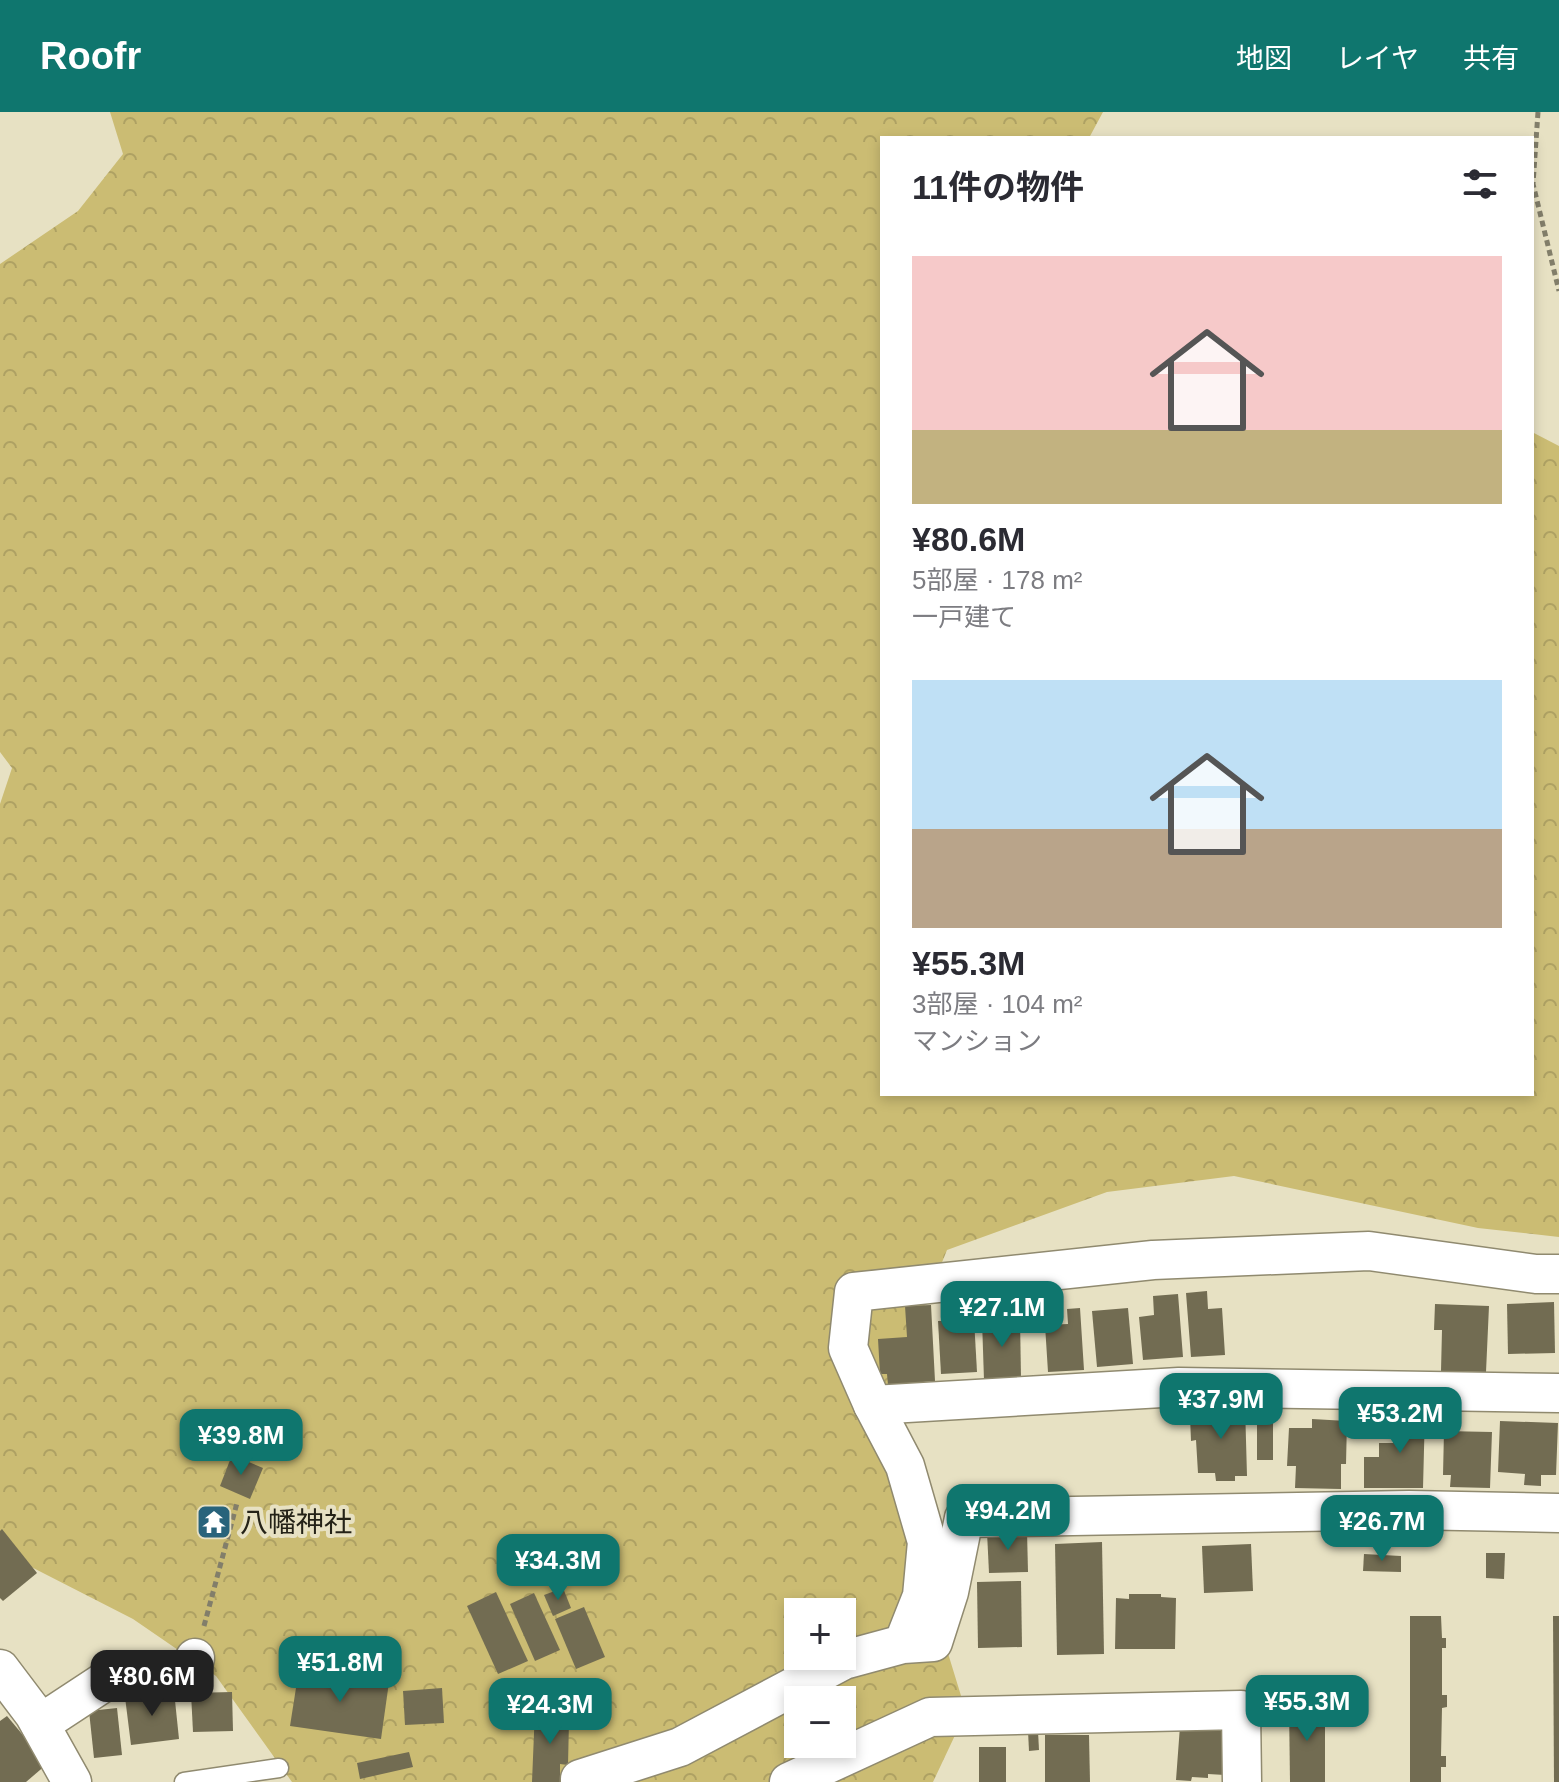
<!DOCTYPE html>
<html lang="ja">
<head>
<meta charset="utf-8">
<style>
	body { margin:0; font-family:Arial,"Noto Sans JP",sans-serif; background:#f2f2f3; color:#2b2b33; height:100vh; display:flex; flex-direction:column; font-size:30px; white-space:nowrap }
	* { box-sizing:border-box; margin:0 }
	p { font-size:26px; color:#7c7c81 }
	.icon { flex:none; width:44px; height:44px; fill:none; stroke:currentColor; stroke-width:2; stroke-linecap:round; stroke-linejoin:round }
	.map { position:relative; flex:1; overflow:hidden }
	.panel { position:absolute; left:880px; top:24px; width:654px; height:960px; display:flex; flex-direction:column; background:#fff; border-radius:0px; box-shadow:0 4px 12px #0003 }
	.panel>* { flex:none }
	.fabs { position:absolute; left:784px; top:1486px; display:grid; gap:16px }
	.fabs a { display:grid; place-items:center; width:72px; height:72px; border-radius:0px; background:#fff; box-shadow:0 4px 12px #0003; font-size:40px }
	.price { position:absolute; translate:-50% -68px; padding:0 18px; border-radius:16px; background:#0f766e; color:#fff; font-size:26px; line-height:52px; filter:drop-shadow(0 2px 4px #0008) }
	.price::after { content:''; position:absolute; left:50%; top:48px; width:24px; height:18px; margin-left:-12px; background:inherit; clip-path:polygon(0 0,100% 0,50% 100%) }
	.price.selected { background:#222; color:#fff }
	ul { padding:0; list-style:none }
	li { display:grid; align-content:center; gap:16px; height:424px; padding:0 32px }
	li span { display:grid; place-items:center; height:248px; border-radius:0px; color:#555 }
	li>.icon { margin-inline-start:auto }
	span .icon { width:144px; height:144px; fill:#fffc; stroke-width:1 }
	li b { font-size:34px }
	h2 { display:flex; justify-content:space-between; align-items:center; height:96px; padding:0 32px; font-size:34px }
	header { display:flex; align-items:center; gap:48px; box-sizing:border-box; height:112px; padding:0 40px; background:#0f766e; color:#fff }
	header strong { font-size:38px }
	nav { display:flex; gap:44px; margin-inline-start:auto; font-size:28px }
	.map>svg:first-child { display:block }
</style>
</head>
<body>
<header>
<strong>Roofr</strong>
<nav><a>地図</a><a>レイヤ</a><a>共有</a></nav>
</header>
<div class="map">
<svg width="1559" height="1670" viewBox="0 0 1559 1670">
	<defs>
		<pattern id="forest-crowns" width="20" height="18" patternUnits="userSpaceOnUse" patternTransform="scale(2)"><rect width="20" height="18" fill="#cbbc73"/><path d="M2 6a3 3 0 1 1 6 0M12 15a3 3 0 1 1 6 0" fill="none" stroke="#aea163"/></pattern>
	</defs>
	<rect width="100%" height="100%" fill="#e7e1c3"/>
	<!-- forest -->
	<path fill="url(#forest-crowns)" fill-rule="evenodd" d="M 110,0 L 1103,0 L 1089,26 L 882,26 L 882,982 L 1532,982 L 1532,320 L 1559,334 L 1559,1125 L 1478,1116 L 1234,1064 L 1107,1080 L 947,1138 L 905,1242 L 897,1375 L 966,1600 L 933,1670 L 292,1670 L 216,1564 L 133,1507 L 0,1439 L 0,692 L 12,656 L 0,640 L 0,152 L 78,99 L 123,42 ZM 798,1500 L 842,1500 L 842,1544 L 798,1544 ZM 798,1588 L 842,1588 L 842,1632 L 798,1632 Z"/>
	<!-- building -->
	<g fill="#726c52">
		<path d="M 1207,1179 L 1208,1197 L 1222,1196 L 1225,1243 L 1191,1245 L 1186,1181 Z"/>
		<path d="M 1178,1182 L 1183,1245 L 1143,1248 L 1139,1205 L 1154,1203 L 1153,1184 Z"/>
		<path d="M 1029,1184 L 1045,1185 L 1045,1205 L 1029,1206 Z"/>
		<path d="M 1554,1190 L 1555,1241 L 1508,1242 L 1507,1192 Z"/>
		<path d="M 1435,1192 L 1489,1194 L 1486,1260 L 1441,1259 L 1442,1218 L 1434,1218 Z"/>
		<path d="M 931,1193 L 935,1269 L 888,1273 L 887,1262 L 880,1262 L 878,1227 L 907,1225 L 905,1194 Z"/>
		<path d="M 1080,1196 L 1084,1258 L 1048,1260 L 1045,1213 L 1068,1212 L 1067,1197 Z"/>
		<path d="M 1128,1196 L 1133,1252 L 1097,1255 L 1092,1199 Z"/>
		<path d="M 974,1207 L 977,1260 L 941,1262 L 938,1209 Z"/>
		<path d="M 1020,1207 L 1021,1266 L 984,1268 L 982,1208 Z"/>
		<rect x="1257" y="1288" width="16" height="60"/>
		<path d="M 1245,1293 L 1247,1364 L 1235,1364 L 1235,1369 L 1216,1369 L 1215,1361 L 1198,1361 L 1196,1328 L 1191,1329 L 1190,1304 L 1197,1304 L 1196,1294 Z"/>
		<path d="M 1436,1294 L 1447,1294 L 1448,1313 L 1437,1313 Z"/>
		<path d="M 1393,1298 L 1425,1299 L 1423,1376 L 1364,1376 L 1364,1345 L 1379,1345 L 1379,1331 L 1393,1331 Z"/>
		<path d="M 1312,1307 L 1347,1309 L 1346,1352 L 1341,1352 L 1341,1377 L 1295,1376 L 1296,1354 L 1287,1354 L 1289,1316 L 1312,1316 Z"/>
		<path d="M 1500,1309 L 1558,1311 L 1556,1363 L 1541,1363 L 1541,1374 L 1524,1373 L 1525,1362 L 1498,1360 Z"/>
		<path d="M 1444,1319 L 1492,1320 L 1490,1376 L 1450,1375 L 1451,1363 L 1443,1363 Z"/>
		<path d="M 232,1343 L 263,1356 L 250,1387 L 220,1374 Z"/>
		<path d="M 2,1417 L 37,1461 L 3,1489 L 0,1486 L 0,1419 Z"/>
		<path d="M 1027,1419 L 1028,1460 L 989,1461 L 987,1420 Z"/>
		<path d="M 1102,1430 L 1104,1542 L 1057,1543 L 1055,1432 Z"/>
		<path d="M 1251,1432 L 1253,1479 L 1204,1481 L 1202,1434 Z"/>
		<path d="M 1486,1441 L 1505,1441 L 1504,1467 L 1486,1466 Z"/>
		<path d="M 1364,1442 L 1401,1444 L 1401,1460 L 1363,1459 Z"/>
		<path d="M 1021,1469 L 1022,1535 L 978,1536 L 977,1470 Z"/>
		<path d="M 563,1476 L 571,1496 L 553,1504 L 544,1483 Z"/>
		<path d="M 496,1480 L 528,1549 L 498,1562 L 467,1494 Z"/>
		<path d="M 534,1481 L 560,1538 L 535,1549 L 510,1492 Z"/>
		<path d="M 1129,1482 L 1161,1482 L 1161,1485 L 1176,1486 L 1175,1537 L 1115,1537 L 1116,1486 L 1129,1487 Z"/>
		<path d="M 584,1495 L 605,1545 L 576,1557 L 555,1507 Z"/>
		<path d="M 1410,1504 L 1441,1504 L 1442,1526 L 1446,1526 L 1446,1536 L 1442,1536 L 1442,1583 L 1447,1583 L 1447,1595 L 1442,1596 L 1441,1644 L 1446,1644 L 1446,1655 L 1441,1655 L 1441,1670 L 1410,1670 Z"/>
		<path d="M 1553,1504 L 1559,1504 L 1559,1670 L 1554,1670 Z"/>
		<path d="M 299,1557 L 389,1570 L 381,1627 L 290,1614 Z"/>
		<path d="M 520,1567 L 531,1590 L 506,1602 L 495,1579 Z"/>
		<path d="M 442,1576 L 444,1611 L 405,1613 L 403,1579 Z"/>
		<path d="M 174,1579 L 179,1627 L 131,1633 L 125,1585 Z"/>
		<path d="M 232,1580 L 233,1619 L 193,1620 L 191,1581 Z"/>
		<path d="M 1325,1592 L 1325,1670 L 1290,1670 L 1289,1593 Z"/>
		<path d="M 117,1596 L 122,1643 L 94,1646 L 89,1599 Z"/>
		<path d="M 535,1597 L 562,1599 L 561,1608 L 569,1609 L 568,1653 L 560,1652 L 560,1670 L 532,1670 Z"/>
		<path d="M 7,1604 L 47,1652 L 26,1670 L 0,1670 L 0,1609 Z"/>
		<path d="M 1180,1614 L 1228,1617 L 1225,1663 L 1208,1662 L 1208,1666 L 1192,1665 L 1191,1669 L 1176,1668 Z"/>
		<path d="M 1028,1619 L 1038,1619 L 1039,1638 L 1029,1639 Z"/>
		<path d="M 1045,1623 L 1089,1623 L 1090,1670 L 1045,1670 Z"/>
		<rect x="979" y="1635" width="27" height="35"/>
		<path d="M 409,1640 L 413,1655 L 360,1667 L 357,1651 Z"/>
	</g>
	<g fill="none" stroke-linecap="round" stroke-linejoin="round">
		<defs>
			<path id="service" d="M 184,1670 L 279,1656"/>
			<g id="minor">
				<path d="M 873,1293 L 1179,1275 L 1559,1281"/>
				<path d="M 907,1522 L 922,1484 L 927,1430 L 905,1354 L 873,1293 L 848,1236 L 854,1180 L 1153,1148 L 1369,1139 L 1536,1162 L 1559,1162"/>
				<path d="M 0,1557 L 34,1602 L 72,1670"/>
				<path d="M 40,1612 L 110,1566 L 182,1568 L 191,1560 L 195,1546"/>
				<path d="M 580,1670 L 580,1667 L 680,1635 L 844,1548 L 903,1532 L 933,1530 L 949,1480 L 964,1406 L 1409,1398 L 1559,1401"/>
				<path d="M 789,1670 L 930,1605 L 1241,1598 L 1242,1670"/>
			</g>
		</defs>
		<!-- service casing -->
		<use href="#service" stroke="#908a6f" stroke-width="21"/>
		<!-- minor casing -->
		<use href="#minor" stroke="#908a6f" stroke-width="41"/>
		<!-- path -->
		<g stroke="#827e6a" stroke-width="5" stroke-dasharray="6 4" stroke-linecap="butt">
			<path d="M 1538,0 L 1533,72 L 1559,179"/>
			<path d="M 204,1514 L 237,1391"/>
		</g>
		<!-- service -->
		<use href="#service" stroke="#fff" stroke-width="18"/>
		<!-- minor -->
		<use href="#minor" stroke="#fff" stroke-width="38"/>
	</g>
	<!-- icons -->
	<defs>
		<symbol id="temple-square" viewBox="-11 -11 22 22"><rect x="-9" y="-9" width="18" height="18" rx="4" fill="#28637b" stroke="#e7e1c3"/><path d="M0-6L5-2H3V0L6.5 2.5H4V6H1.5V3h-3V6H-4V2.5H-6.5L-3 0V-2H-5Z" fill="#fff"/></symbol>
	</defs>
	<g fill-rule="evenodd">
		<use href="#temple-square" x="194" y="1390" width="40" height="40"/>
	</g>
	<g text-anchor="middle" dominant-baseline="central" stroke-width="8" stroke-linejoin="round" paint-order="stroke">
		<!-- poi labels -->
		<g font-size="28" fill="#242217" stroke="#e7e1c3" text-anchor="start">
			<text x="240" y="1410">八幡神社</text>
		</g>
	</g>
</svg>
<div class="fabs">
<a>+</a>
<a>−</a>
</div>
<b class="price" style="left:1002px;top:1237px">¥27.1M</b>
<b class="price" style="left:1221px;top:1329px">¥37.9M</b>
<b class="price" style="left:1400px;top:1343px">¥53.2M</b>
<b class="price" style="left:241px;top:1365px">¥39.8M</b>
<b class="price" style="left:1008px;top:1440px">¥94.2M</b>
<b class="price" style="left:1382px;top:1451px">¥26.7M</b>
<b class="price" style="left:558px;top:1490px">¥34.3M</b>
<b class="price" style="left:340px;top:1592px">¥51.8M</b>
<b class="price selected" style="left:152px;top:1606px">¥80.6M</b>
<b class="price" style="left:1307px;top:1631px">¥55.3M</b>
<b class="price" style="left:550px;top:1634px">¥24.3M</b>
<section class="panel">
<h2>11件の物件<svg class="icon" aria-label="filters" viewBox="0 0 24 24"><path d="M4 7h16M4 17h16"/><circle cx="9" cy="7" r="2"/><circle cx="15" cy="17" r="2"/></svg></h2>
<ul>
<li><span style="background:linear-gradient(#f6c9c9 70%,#c2b280 0)"><svg class="icon" aria-label="home" viewBox="0 0 24 24"><path d="M3 11l9-7 9 7M6 9v11h12V9"/></svg></span><div><b>¥80.6M</b><p>5部屋 · 178 m²</p><p>一戸建て</p></div></li>
<li><span style="background:linear-gradient(#bfe0f5 60%,#b9a48a 0)"><svg class="icon" aria-label="home" viewBox="0 0 24 24"><path d="M3 11l9-7 9 7M6 9v11h12V9"/></svg></span><div><b>¥55.3M</b><p>3部屋 · 104 m²</p><p>マンション</p></div></li>
</ul>
</section>
</div>
</body>
</html>
